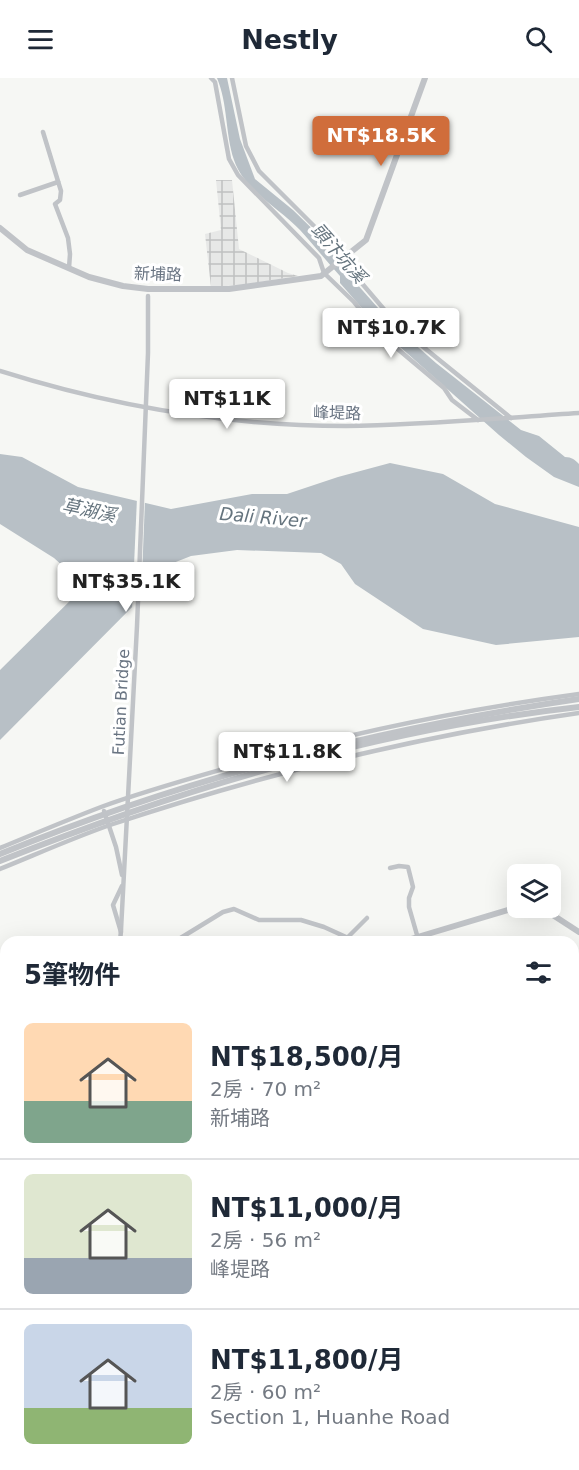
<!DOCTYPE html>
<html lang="zh-TW">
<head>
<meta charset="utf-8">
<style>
	body { margin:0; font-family:"DejaVu Sans","Noto Sans TC",sans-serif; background:#f2f2f3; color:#1f2937; height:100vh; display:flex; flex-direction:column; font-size:22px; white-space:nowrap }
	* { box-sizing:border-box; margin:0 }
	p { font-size:20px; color:#747a83 }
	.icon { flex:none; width:33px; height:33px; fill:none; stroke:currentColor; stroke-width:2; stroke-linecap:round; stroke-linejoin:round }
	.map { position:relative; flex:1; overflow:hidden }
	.panel { position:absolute; left:0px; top:858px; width:579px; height:534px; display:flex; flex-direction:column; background:#fff; border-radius:18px 18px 0 0; box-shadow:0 6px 24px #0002 }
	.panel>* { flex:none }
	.fabs { position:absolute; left:507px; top:786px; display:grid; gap:12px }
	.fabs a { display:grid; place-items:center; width:54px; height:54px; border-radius:9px; background:#fff; box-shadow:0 6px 24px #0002; font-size:30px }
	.price { position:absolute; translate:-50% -51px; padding:0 14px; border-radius:6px; background:#fff; color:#222; font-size:20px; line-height:39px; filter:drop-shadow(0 2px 3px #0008) }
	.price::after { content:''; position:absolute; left:50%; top:36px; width:18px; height:14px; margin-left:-9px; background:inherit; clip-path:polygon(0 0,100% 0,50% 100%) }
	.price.current { background:#d06d3b; color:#fff }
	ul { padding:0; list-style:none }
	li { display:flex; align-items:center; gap:18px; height:150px; padding:0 24px }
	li+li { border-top:2px solid #e0e1e3 }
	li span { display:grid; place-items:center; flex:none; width:168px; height:120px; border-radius:9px; color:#555 }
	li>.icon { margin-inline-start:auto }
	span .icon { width:72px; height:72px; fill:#fffc; stroke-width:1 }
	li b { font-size:26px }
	h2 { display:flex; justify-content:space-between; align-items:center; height:72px; padding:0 24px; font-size:26px }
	header { display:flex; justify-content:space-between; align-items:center; height:78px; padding:0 24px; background:#fff; font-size:27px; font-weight:700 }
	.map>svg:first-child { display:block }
</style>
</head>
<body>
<header><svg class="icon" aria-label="menu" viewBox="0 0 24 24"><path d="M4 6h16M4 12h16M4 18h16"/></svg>Nestly<svg class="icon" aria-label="search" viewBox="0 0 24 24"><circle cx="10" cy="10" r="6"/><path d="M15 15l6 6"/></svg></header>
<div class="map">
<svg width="579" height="1392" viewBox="0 0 579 1392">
	<defs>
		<pattern id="industrial-grid" width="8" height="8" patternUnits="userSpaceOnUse" patternTransform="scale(1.5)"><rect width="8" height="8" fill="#e7e8e7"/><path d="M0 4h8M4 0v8" fill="none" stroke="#bfc1c1"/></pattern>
	</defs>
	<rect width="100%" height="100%" fill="#f6f7f4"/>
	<!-- industrial -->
	<path fill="url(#industrial-grid)" d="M 216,102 L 232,102 L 239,171 L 288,195 L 298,198 L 242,207 L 211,209 L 205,156 L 221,152 Z"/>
	<!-- water -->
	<g fill="#b8c0c6">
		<path d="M 217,0 L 227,0 L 240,61 L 255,101 L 293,132 L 332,170 L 342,188 L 356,205 L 394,248 L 436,285 L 521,352 L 539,358 L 565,379 C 572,379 575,382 579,386 L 579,409 L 554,399 L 526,379 L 499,357 L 381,252 L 340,205 L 340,198 C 326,183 314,167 300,152 C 279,130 244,112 234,82 C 225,55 228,26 217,0 Z"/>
		<path d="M 0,376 L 22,379 L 78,409 L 171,431 L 252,416 L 287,416 L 338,399 L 390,385 L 443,396 L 495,426 L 579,449 L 579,559 L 496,567 L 423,551 L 355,506 L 341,486 L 321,475 L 237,472 L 191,478 L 158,491 L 147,514 L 0,662 L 0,592 L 85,508 L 54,480 L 0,446 Z"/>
	</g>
	<!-- pier -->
	<path fill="#f6f7f4" d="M 137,420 L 145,422 L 141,524 L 132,533 Z"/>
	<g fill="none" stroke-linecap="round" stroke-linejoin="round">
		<!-- canal -->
		<g stroke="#b8c0c6" stroke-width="5">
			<path d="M 573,1364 L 579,1368"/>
			<path d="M 0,1368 L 6,1361"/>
			<path d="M 408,1392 L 422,1386"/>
		</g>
		<!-- minor -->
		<g stroke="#c0c3c7" stroke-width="4.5">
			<path d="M 211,0 L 215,4 L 229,81 L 238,97 L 319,180 L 324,195 L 354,224 L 381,257 L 444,310 L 452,322 L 478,342"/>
			<path d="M 232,0 L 246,68 L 259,93 L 336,170 L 342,182 L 394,243 L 427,272 L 511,340"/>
			<path d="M 43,54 L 61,113 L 60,122 L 55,126 L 68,160 L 70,176 L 69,190"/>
			<path d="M 20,117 L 58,104"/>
			<path d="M 0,293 C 111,328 230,348 346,348 C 424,347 502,340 579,335"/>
			<path d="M 104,733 L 116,769 L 122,797"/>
			<path d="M 0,770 C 34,756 67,742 101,729 C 142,714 185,702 227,690 C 343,656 460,632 579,616"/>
			<path d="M 390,790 L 399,788 L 408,789 L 413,809 L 409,820 L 409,829 L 419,864"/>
			<path d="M 0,791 C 37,776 73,760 110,747 C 263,696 419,658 579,635"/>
			<path d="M 121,854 L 113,827 L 122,808"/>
			<path d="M 348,859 L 367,840"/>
			<path d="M 120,864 L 121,852"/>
			<path d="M 174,864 L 223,834 L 234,831 L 259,842 L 301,842 L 324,849 L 357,864"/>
			<path d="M 0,1131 L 6,1131"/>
			<path d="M 0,1216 L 6,1214"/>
			<path d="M 0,1243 L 6,1256"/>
			<path d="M 4,1370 L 6,1372"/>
			<path d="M 22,1386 L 28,1392"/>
			<path d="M 144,1386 L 150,1392"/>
			<path d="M 265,1386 L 272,1392"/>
			<path d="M 478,1387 L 479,1392"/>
		</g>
		<!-- tertiary -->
		<g stroke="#c0c3c7" stroke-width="6">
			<path d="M 0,150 L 27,172 L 89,199 L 123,208 L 148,211 L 229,211 L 321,198 L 366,162 L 425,0"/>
			<path d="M 0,776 C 185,700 381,650 579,621"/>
			<path d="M 0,783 C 185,709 380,651 579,629"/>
			<path d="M 542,830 L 579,854"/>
			<path d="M 401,864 L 518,829"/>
			<path d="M 0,1284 L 6,1277"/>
		</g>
		<!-- minor-bridge -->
		<path stroke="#c0c3c7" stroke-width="4.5" d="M 121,852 L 137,548 L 148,275 L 148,218"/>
	</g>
	<g text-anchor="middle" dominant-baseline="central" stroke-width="6" stroke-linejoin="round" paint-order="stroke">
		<!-- street labels -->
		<g font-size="16" fill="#697482" stroke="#fff">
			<text transform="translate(158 196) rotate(2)">新埔路</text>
			<text transform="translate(337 335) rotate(1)">峰堤路</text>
			<text transform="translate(121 624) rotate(-87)">Futian Bridge</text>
		</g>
		<!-- water labels -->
		<g font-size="18" font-style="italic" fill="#65747e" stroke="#fff">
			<text transform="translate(339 175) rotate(49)">頭汴坑溪</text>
			<text transform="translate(89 432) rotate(12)">草湖溪</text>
			<text transform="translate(263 439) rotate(5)">Dali River</text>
		</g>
	</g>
</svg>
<div class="fabs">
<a><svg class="icon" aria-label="layers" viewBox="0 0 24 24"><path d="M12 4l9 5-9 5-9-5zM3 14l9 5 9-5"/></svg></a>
</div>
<b class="price current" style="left:381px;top:89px">NT$18.5K</b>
<b class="price" style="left:391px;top:281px">NT$10.7K</b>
<b class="price" style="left:227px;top:352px">NT$11K</b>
<b class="price" style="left:126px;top:535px">NT$35.1K</b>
<b class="price" style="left:287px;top:705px">NT$11.8K</b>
<section class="panel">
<h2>5筆物件<svg class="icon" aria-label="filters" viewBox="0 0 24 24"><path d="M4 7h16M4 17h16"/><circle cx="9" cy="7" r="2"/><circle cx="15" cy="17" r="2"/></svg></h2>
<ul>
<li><span style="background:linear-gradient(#ffd9b3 65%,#7fa58c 0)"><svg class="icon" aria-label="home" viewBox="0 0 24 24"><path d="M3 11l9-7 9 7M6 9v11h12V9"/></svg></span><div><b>NT$18,500/月</b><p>2房 · 70 m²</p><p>新埔路</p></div></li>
<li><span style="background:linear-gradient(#dfe7d0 70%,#9aa5b1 0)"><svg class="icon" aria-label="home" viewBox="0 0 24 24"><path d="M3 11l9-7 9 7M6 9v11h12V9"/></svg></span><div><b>NT$11,000/月</b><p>2房 · 56 m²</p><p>峰堤路</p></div></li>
<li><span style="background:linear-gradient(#c9d6e8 70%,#8fb573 0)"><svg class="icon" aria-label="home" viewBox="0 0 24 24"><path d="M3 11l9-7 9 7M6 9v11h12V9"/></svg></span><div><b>NT$11,800/月</b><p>2房 · 60 m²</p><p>Section 1, Huanhe Road</p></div></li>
</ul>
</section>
</div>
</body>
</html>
